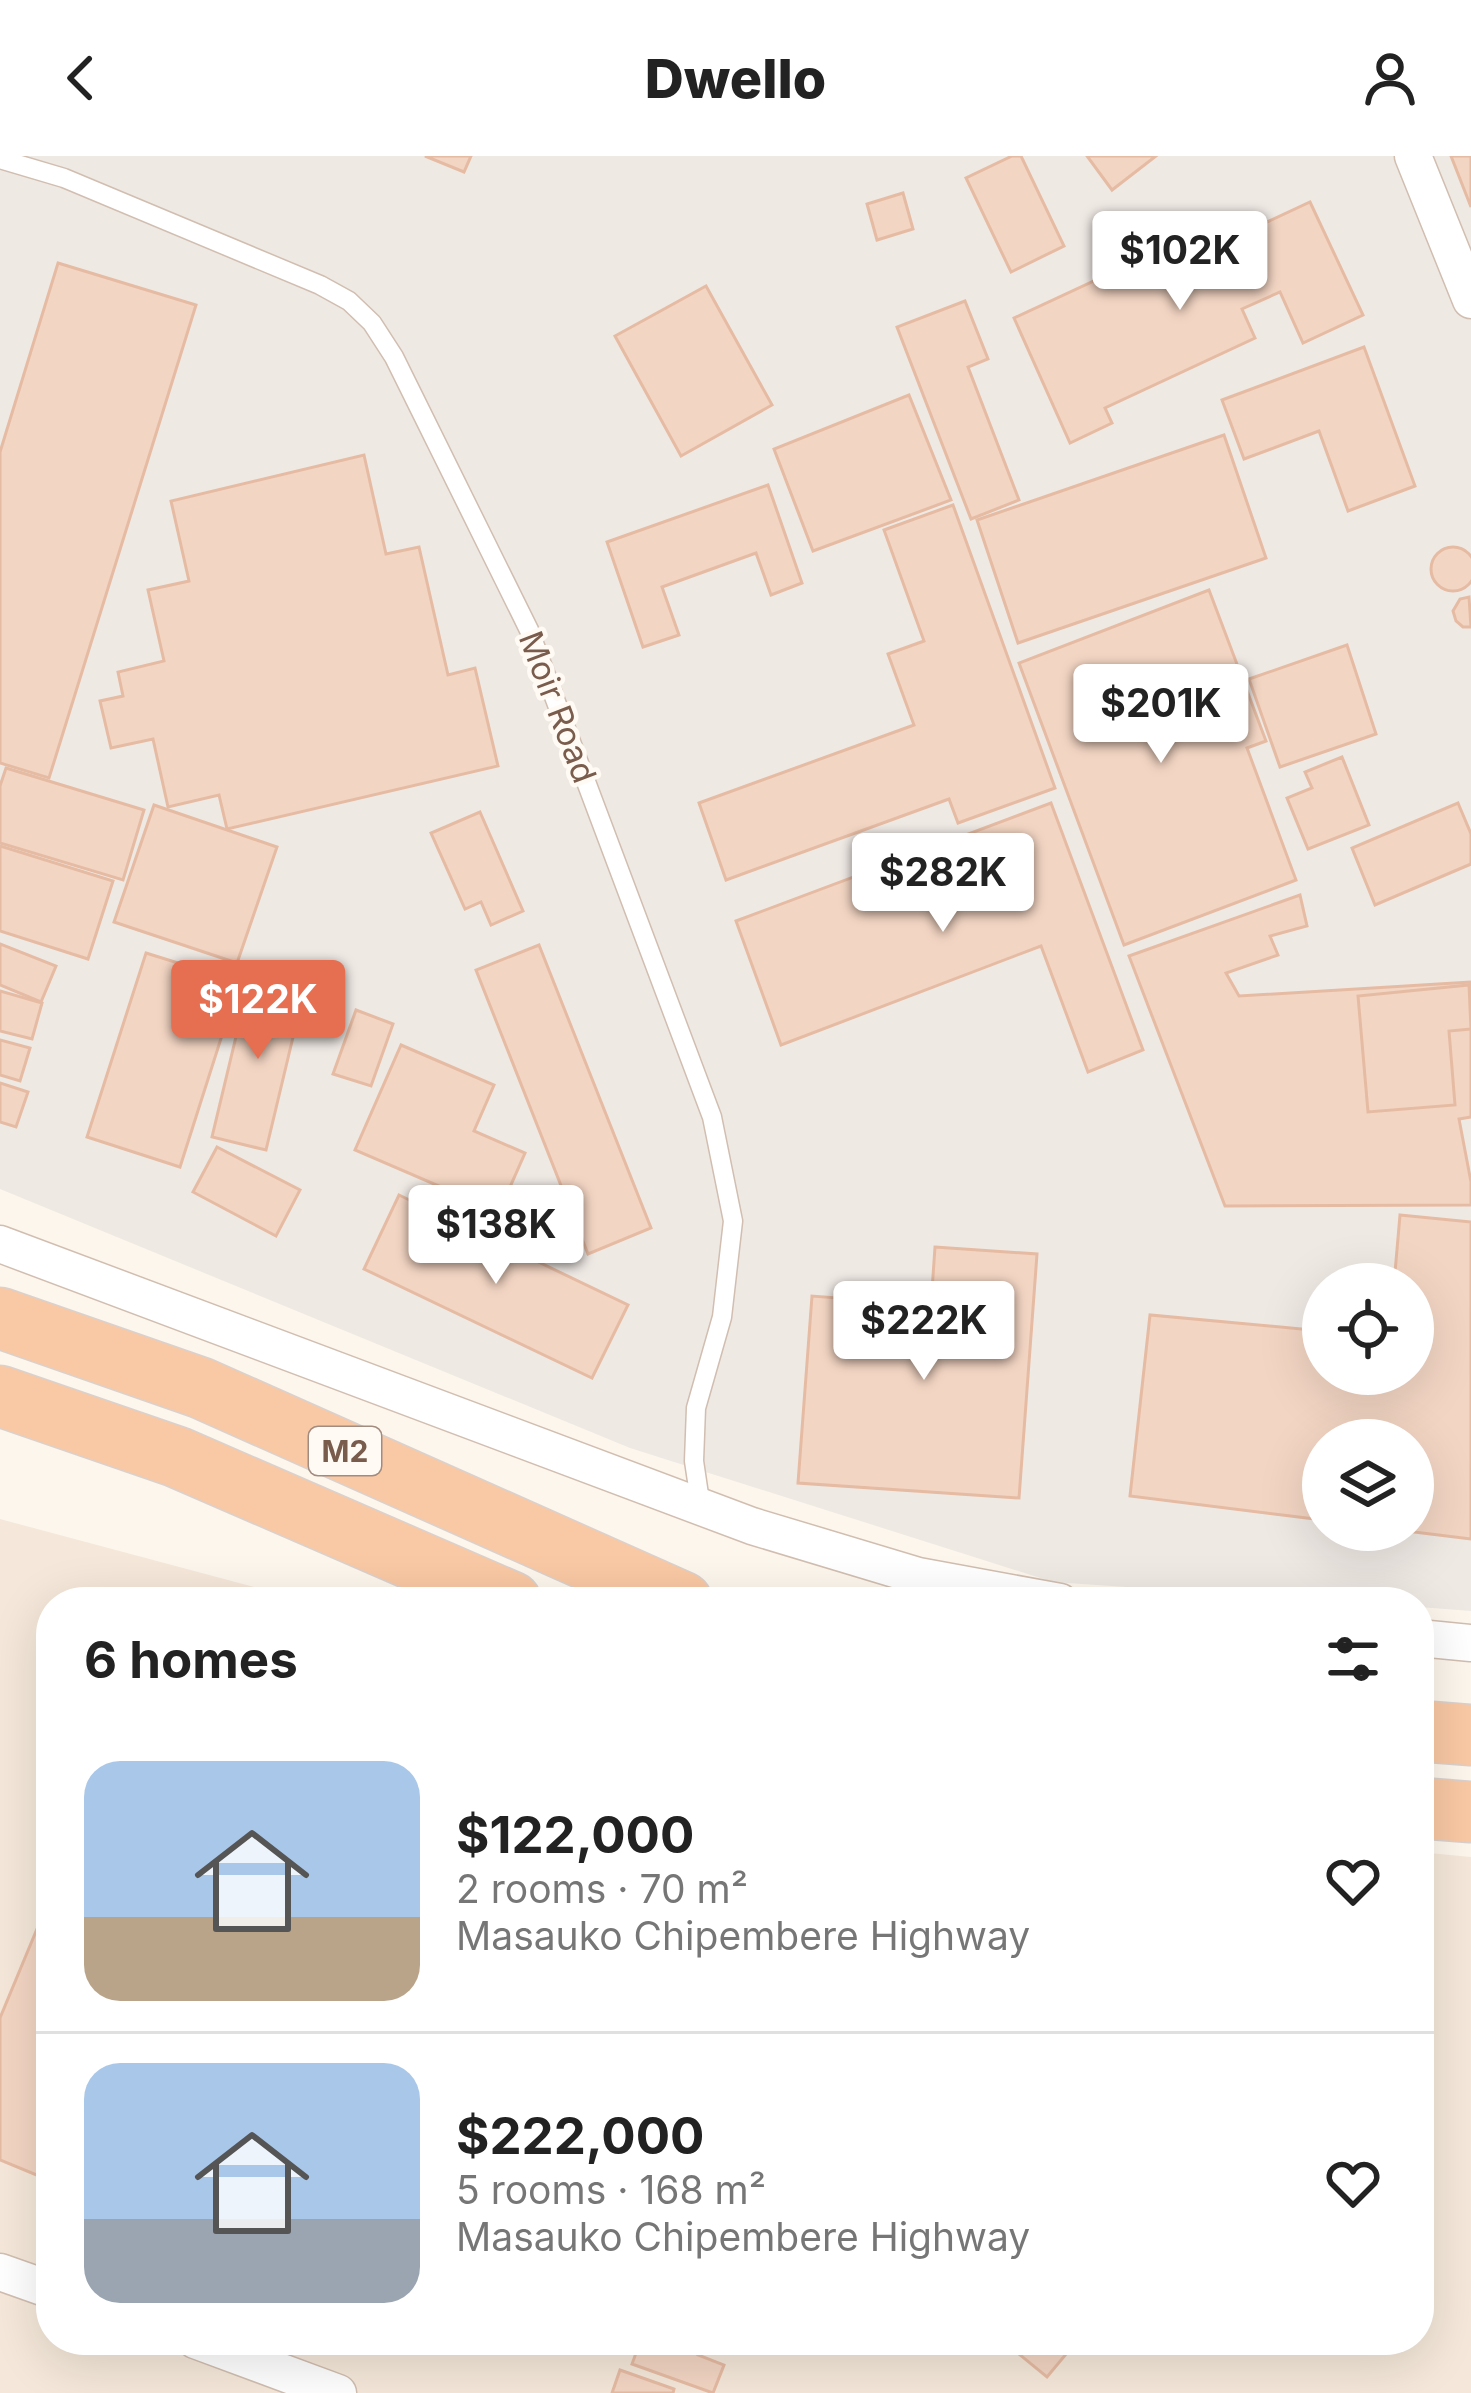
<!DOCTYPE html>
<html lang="en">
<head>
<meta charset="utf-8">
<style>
	body { margin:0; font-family:Inter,sans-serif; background:#f6f6f6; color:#222; height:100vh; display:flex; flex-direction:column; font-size:45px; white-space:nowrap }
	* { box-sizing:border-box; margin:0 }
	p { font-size:39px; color:#767676 }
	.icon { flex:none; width:66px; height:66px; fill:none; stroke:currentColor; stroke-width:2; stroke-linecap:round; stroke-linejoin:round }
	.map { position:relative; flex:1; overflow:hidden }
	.side { position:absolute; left:36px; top:1431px; width:1398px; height:768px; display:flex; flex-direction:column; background:#fff; border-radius:48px; box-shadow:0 12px 48px #0002 }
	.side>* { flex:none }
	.tools { position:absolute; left:1302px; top:1107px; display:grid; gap:24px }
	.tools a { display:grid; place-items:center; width:132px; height:132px; border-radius:50%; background:#fff; box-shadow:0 12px 48px #0002; font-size:60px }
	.price { position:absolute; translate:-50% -102px; padding:0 27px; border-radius:12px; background:#fff; color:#222; font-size:39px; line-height:78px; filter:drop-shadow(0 3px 6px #0008) }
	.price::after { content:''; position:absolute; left:50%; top:72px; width:36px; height:27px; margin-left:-18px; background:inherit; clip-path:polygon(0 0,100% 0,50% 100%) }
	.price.current { background:#e76f51; color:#fff }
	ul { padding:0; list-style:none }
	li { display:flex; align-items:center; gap:36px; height:300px; padding:0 48px }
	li+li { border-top:3px solid #e0e0e0 }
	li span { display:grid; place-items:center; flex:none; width:336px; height:240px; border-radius:36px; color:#555 }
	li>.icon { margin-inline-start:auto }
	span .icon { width:144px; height:144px; fill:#fffc; stroke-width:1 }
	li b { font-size:51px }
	h2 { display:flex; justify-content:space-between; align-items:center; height:144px; padding:0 48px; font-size:51px }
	header { display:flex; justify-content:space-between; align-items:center; height:156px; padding:0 48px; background:#fff; font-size:54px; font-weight:800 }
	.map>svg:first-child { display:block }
</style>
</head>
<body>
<header><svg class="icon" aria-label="back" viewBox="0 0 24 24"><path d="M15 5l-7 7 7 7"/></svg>Dwello<svg class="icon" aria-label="person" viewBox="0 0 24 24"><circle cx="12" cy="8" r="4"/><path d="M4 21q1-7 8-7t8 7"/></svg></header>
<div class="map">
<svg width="1471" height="2237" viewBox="0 0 1471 2237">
	<rect width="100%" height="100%" fill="#fdf6ec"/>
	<!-- residential -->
	<path fill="#f5e8da" d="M 0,1363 L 310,1446 L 51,1446 L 51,2184 L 1419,2184 L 1419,1696 L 1471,1701 L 1471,2237 L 0,2237 Z"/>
	<!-- industrial -->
	<path fill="#efe9e4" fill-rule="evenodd" d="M 0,0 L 1471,0 L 1471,1455 L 1419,1451 L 1419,1446 L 1347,1446 L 1053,1426 L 630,1292 L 0,1033 ZM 1323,1128 L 1413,1128 L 1413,1218 L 1323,1218 ZM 1323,1284 L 1413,1284 L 1413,1374 L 1323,1374 Z"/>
	<!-- building -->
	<g fill="#f3d5c3" stroke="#e6bba3" stroke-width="3">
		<path d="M 425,0 L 471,0 L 464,16 Z"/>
		<path d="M 1012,0 L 1021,0 L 1064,90 L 1011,116 L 966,22 Z"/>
		<path d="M 1087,0 L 1156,0 L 1112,34 Z"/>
		<path d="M 1451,0 L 1471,0 L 1471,51 Z"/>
		<path d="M 903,37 L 913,73 L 877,84 L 867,48 Z"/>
		<path d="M 1310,46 L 1363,159 L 1303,187 L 1280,136 L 1242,153 L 1255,182 L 1105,252 L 1112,267 L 1070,287 L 1014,162 L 1225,64 L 1233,82 Z"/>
		<path d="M 58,107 L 196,149 L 49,622 L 0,607 L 0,296 Z"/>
		<path d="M 706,130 L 772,249 L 681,300 L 615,180 Z"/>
		<path d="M 965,145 L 988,203 L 968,211 L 1019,344 L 971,363 L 897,171 Z"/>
		<path d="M 1364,191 L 1415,330 L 1348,355 L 1319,275 L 1244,303 L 1222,244 Z"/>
		<path d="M 909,239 L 951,344 L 813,395 L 774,293 Z"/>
		<path d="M 1224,279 L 1266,402 L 1018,487 L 977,364 Z"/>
		<path d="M 364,299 L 386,398 L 419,391 L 448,519 L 475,512 L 498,610 L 227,673 L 219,639 L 168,651 L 153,583 L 111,592 L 100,545 L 123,540 L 118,516 L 164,505 L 148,434 L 189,425 L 171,345 Z"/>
		<path d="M 768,329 L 802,427 L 771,439 L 756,397 L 662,431 L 679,479 L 643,491 L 607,386 Z"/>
		<path d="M 953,349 L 1055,632 L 958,667 L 949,643 L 726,724 L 699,647 L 914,569 L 888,498 L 924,485 L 884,374 Z"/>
		<circle cx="1453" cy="413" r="22"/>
		<path d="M 1209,434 L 1266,585 L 1247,592 L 1296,724 L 1124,789 L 1019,507 Z"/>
		<path d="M 1469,441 L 1471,471 L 1463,471 L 1456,465 L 1453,455 L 1460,443 Z"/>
		<path d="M 1347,489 L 1376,578 L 1280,611 L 1249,523 Z"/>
		<path d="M 1342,601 L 1369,669 L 1308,693 L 1287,642 L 1312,632 L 1305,616 Z"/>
		<path d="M 6,612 L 144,654 L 123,724 L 0,687 L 0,630 Z"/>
		<path d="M 1051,647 L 1143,894 L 1088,916 L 1041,790 L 781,889 L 736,765 Z"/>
		<path d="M 1458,647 L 1471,678 L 1471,708 L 1375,749 L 1352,692 Z"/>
		<path d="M 154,649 L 277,691 L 237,807 L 114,766 Z"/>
		<path d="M 480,656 L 523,755 L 491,769 L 481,746 L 465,753 L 431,677 Z"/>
		<path d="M 0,690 L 113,725 L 88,803 L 0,775 Z"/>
		<path d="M 1300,739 L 1307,770 L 1270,780 L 1278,799 L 1226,817 L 1239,840 L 1471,826 L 1471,961 L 1459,963 L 1471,1026 L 1471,1049 L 1225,1050 L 1129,800 Z"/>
		<path d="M 0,788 L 56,810 L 41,846 L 0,829 Z"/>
		<path d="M 539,789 L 651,1072 L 588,1098 L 476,814 Z"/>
		<path d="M 146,797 L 239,826 L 180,1011 L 87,981 Z"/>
		<path d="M 251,818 L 305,831 L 266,994 L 212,981 Z"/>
		<path d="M 1469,829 L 1471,873 L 1449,875 L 1455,949 L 1368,956 L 1358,840 Z"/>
		<path d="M 0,835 L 42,847 L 32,883 L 0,875 Z"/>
		<path d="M 356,854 L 393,868 L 371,930 L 333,918 Z"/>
		<path d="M 0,884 L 30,892 L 20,925 L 0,919 Z"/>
		<path d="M 401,889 L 494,929 L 474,975 L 525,997 L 499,1056 L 355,994 Z"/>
		<path d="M 0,927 L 28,936 L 16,971 L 0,966 Z"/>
		<path d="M 217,991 L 300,1034 L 276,1080 L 193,1036 Z"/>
		<path d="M 399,1039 L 628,1149 L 592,1222 L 364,1113 Z"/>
		<path d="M 1400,1059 L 1471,1066 L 1471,1383 L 1398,1374 L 1413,1374 L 1413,1284 L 1323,1284 L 1323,1364 L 1130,1340 L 1150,1159 L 1323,1175 L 1323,1218 L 1413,1218 L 1413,1128 L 1394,1128 Z"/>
		<path d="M 935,1091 L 1037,1098 L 1019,1342 L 798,1327 L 812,1140 L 931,1149 Z"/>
		<path d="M 49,1744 L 51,1991 L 39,2020 L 0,2004 L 0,1862 Z"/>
		<path d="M 624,2184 L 704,2184 L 698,2199 L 724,2209 L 713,2237 L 632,2208 L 639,2189 Z"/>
		<path d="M 1022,2184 L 1052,2184 L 1067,2197 L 1047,2221 L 1014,2194 Z"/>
		<path d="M 620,2214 L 674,2233 L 673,2237 L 612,2237 Z"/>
	</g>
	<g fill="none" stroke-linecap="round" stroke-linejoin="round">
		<defs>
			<path id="service" d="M 0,3 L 64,22 L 320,129 L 349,145 L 372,167 L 394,201 L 529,474 L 712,961 L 733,1065 L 722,1161 L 696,1252 L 694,1305 L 701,1352"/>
			<g id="minor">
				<path d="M 1413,0 L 1471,144"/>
				<path d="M 0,1088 L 752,1370 L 918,1420 L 1060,1446"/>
				<path d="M 1419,1482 L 1471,1487"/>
				<path d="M 0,2116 L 51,2134"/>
				<path d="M 195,2184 L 338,2237"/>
			</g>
			<g id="trunk">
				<path d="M 0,1162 L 201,1232 L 682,1446"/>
				<path d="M 0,1240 L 177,1301 L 511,1446"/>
				<path d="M 1419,1575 L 1471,1579"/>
				<path d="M 1419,1652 L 1471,1656"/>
			</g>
		</defs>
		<!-- service casing -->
		<use href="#service" stroke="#d1beb0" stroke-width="21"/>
		<!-- minor casing -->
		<use href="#minor" stroke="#d1beb0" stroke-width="39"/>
		<!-- trunk casing -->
		<use href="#trunk" stroke="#dad1cd" stroke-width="63"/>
		<!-- service -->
		<use href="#service" stroke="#fff" stroke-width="18"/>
		<!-- minor -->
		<use href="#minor" stroke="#fff" stroke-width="36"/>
		<!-- trunk -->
		<use href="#trunk" stroke="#f9c8a4" stroke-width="60"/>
	</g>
	<g text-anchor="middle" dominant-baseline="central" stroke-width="9" stroke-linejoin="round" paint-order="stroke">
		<!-- shield labels -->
		<rect fill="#fffaf3" stroke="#a28b7f" stroke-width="3" x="309" y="1271" width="72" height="48" rx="9"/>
		<g font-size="30" font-weight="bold" fill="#7a5c4d">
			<text x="345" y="1295">M2</text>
		</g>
		<!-- street labels -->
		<g font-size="33" fill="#7a5c4d" stroke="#fffaf3">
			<text transform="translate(558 551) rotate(69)">Moir Road</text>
		</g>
	</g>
</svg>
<div class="tools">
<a><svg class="icon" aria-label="locate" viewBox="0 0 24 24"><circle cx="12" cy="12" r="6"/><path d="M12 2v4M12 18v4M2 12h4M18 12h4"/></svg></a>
<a><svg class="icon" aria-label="layers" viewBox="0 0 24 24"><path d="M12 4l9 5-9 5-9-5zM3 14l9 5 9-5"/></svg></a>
</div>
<b class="price" style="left:1180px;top:157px">$102K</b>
<b class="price" style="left:1161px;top:610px">$201K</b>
<b class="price" style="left:943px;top:779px">$282K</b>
<b class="price current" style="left:258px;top:906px">$122K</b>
<b class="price" style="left:496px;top:1131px">$138K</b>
<b class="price" style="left:924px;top:1227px">$222K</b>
<section class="side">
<h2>6 homes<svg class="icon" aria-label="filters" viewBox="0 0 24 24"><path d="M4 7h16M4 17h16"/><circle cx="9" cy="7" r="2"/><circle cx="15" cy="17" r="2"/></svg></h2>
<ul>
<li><span style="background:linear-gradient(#a9c7e8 65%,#b9a48a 0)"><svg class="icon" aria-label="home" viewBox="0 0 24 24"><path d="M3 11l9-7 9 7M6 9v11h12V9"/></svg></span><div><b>$122,000</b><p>2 rooms · 70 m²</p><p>Masauko Chipembere Highway</p></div><svg class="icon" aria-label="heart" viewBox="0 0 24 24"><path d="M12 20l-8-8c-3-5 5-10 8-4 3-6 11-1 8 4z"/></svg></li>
<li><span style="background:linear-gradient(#a9c7e8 65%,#9aa5b1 0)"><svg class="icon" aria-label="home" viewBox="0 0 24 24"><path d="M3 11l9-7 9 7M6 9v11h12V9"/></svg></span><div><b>$222,000</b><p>5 rooms · 168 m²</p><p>Masauko Chipembere Highway</p></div><svg class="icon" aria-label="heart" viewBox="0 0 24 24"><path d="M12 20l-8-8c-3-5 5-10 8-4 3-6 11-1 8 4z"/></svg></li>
</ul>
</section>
</div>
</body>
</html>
